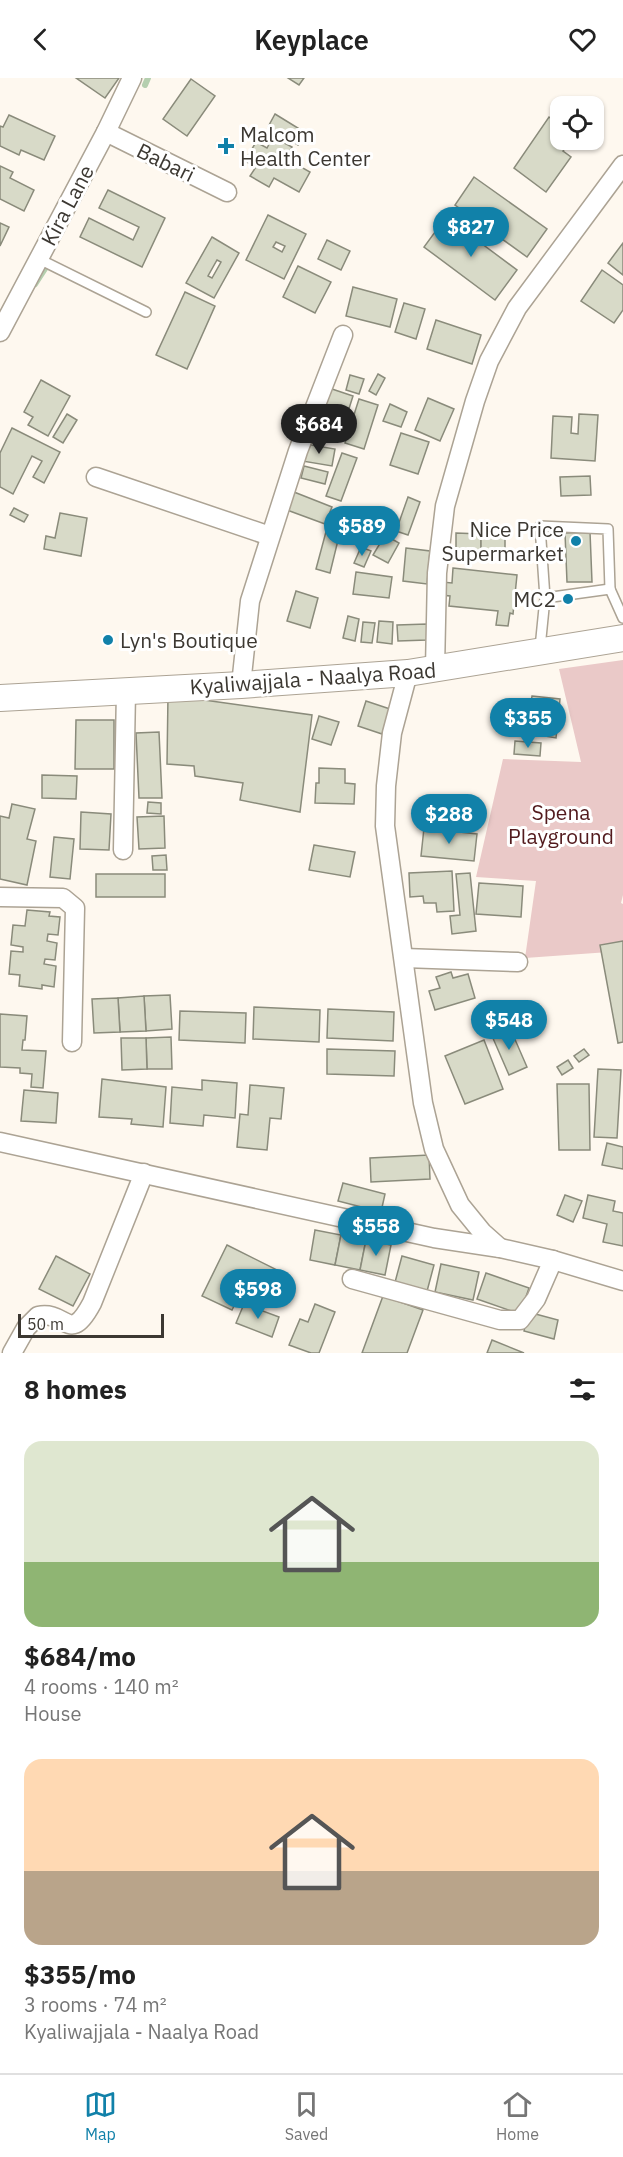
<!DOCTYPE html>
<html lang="en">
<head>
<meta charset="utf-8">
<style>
	body { margin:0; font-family:"IBM Plex Sans",sans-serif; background:#f2f2f2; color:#222; height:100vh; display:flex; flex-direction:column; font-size:22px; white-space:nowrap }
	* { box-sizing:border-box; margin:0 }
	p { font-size:20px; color:#767676 }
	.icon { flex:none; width:33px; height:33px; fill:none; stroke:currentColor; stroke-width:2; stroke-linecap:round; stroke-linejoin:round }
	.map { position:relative; height:1275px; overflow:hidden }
	.panel { display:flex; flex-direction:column; background:#fff; flex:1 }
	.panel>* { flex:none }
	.buttons { position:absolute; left:550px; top:18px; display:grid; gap:12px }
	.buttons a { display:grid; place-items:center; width:54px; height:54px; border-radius:12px; background:#fff; box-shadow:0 2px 4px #0004; font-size:30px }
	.scale { position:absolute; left:18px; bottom:15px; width:146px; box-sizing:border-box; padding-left:6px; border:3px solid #3c3832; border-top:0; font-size:16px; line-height:21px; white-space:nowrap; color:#3c3832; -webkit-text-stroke:4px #fff; paint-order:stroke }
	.price { position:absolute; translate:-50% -51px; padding:0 14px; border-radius:21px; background:#1181a9; color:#fff; font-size:20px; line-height:39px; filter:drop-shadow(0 2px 3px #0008) }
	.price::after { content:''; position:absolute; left:50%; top:36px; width:18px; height:14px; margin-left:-9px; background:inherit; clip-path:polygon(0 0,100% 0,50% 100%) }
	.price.selected { background:#222; color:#fff }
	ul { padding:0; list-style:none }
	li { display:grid; align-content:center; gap:12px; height:318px; padding:0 24px }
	li span { display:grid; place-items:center; height:186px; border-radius:18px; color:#555 }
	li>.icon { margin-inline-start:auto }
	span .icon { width:108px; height:108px; fill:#fffc; stroke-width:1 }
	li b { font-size:26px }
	h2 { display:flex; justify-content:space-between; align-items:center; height:72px; padding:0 24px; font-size:26px }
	header { display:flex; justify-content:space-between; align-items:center; height:78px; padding:0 24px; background:#fff; font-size:27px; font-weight:600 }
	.tab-bar { display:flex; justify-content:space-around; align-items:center; height:84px; border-top:2px solid #e0e0e0; background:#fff; font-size:16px; color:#767676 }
	.tab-bar a { display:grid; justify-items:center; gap:3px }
	.tab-bar .selected { color:#1181a9 }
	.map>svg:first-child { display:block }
</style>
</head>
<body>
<header><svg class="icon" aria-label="back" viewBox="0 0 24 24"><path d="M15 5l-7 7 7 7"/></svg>Keyplace<svg class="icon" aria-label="heart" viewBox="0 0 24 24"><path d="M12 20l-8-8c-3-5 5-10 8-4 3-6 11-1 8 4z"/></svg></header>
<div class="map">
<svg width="623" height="1275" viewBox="0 0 623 1275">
	<rect width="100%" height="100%" fill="#fef8ef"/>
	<!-- green -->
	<path fill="#eac9c8" d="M 623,582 L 623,817 L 621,825 L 623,826 L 623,873 L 525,880 L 536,803 L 476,799 L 503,681 L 581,684 L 559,591 Z"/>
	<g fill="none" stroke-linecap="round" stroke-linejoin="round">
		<!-- stream -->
		<g stroke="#b5cfaf" stroke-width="6">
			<path d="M 145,7 L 148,0"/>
			<path d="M 35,206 L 46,189"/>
		</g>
	</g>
	<!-- building -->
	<g fill="#d8dac8" stroke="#8a8b7b" stroke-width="1.5" fill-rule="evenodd">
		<path d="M 76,0 L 119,0 L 105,20 Z"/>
		<path d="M 288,0 L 304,0 L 299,7 Z"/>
		<path d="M 191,1 L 215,18 L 187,58 L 163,41 Z"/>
		<path d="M 275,36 L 306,55 L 298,67 L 268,49 Z"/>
		<path d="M 9,37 L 55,58 L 44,82 L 21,72 L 19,77 L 0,68 L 0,48 L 3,49 Z"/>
		<path d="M 549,39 L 561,48 L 561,62 L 571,62 L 563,73 L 571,79 L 546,114 L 514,90 Z"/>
		<path d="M 273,59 L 292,69 L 285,80 L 310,94 L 299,114 L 274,100 L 269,109 L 250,98 L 256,89 L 245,83 L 256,64 L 267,70 Z"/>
		<path d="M 0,88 L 13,94 L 10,100 L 34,112 L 24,133 L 0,121 Z"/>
		<path d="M 474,99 L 547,151 L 527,179 L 455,127 Z"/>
		<path d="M 108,112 L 165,140 L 142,189 L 80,159 L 89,140 L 133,162 L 139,149 L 99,130 Z"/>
		<path d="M 268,137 L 306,156 L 284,201 L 246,182 ZM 276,164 L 285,168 L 282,174 L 273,169 Z"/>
		<path d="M 446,139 L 517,192 L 495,222 L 424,169 Z"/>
		<path d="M 0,145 L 9,149 L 0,168 Z"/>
		<path d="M 212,159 L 239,175 L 214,220 L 186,205 ZM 217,182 L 221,184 L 212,200 L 208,198 Z"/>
		<path d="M 327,162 L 350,173 L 341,192 L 318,181 Z"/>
		<path d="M 623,165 L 623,197 L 608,185 Z"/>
		<path d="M 298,188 L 331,204 L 315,235 L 283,219 Z"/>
		<path d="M 602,192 L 623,207 L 623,232 L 614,245 L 581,223 Z"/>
		<path d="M 353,209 L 397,221 L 390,249 L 346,238 Z"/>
		<path d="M 185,214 L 215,228 L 187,291 L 156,277 Z"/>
		<path d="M 404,225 L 425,231 L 416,261 L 395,254 Z"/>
		<path d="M 436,242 L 481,257 L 472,286 L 427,271 Z"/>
		<path d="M 378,296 L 385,300 L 376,317 L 369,313 Z"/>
		<path d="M 350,297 L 364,301 L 359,316 L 346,312 Z"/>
		<path d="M 41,302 L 70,318 L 48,358 L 28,347 L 33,339 L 24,334 Z"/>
		<path d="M 329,310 L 353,318 L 346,340 L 322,333 Z"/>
		<path d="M 428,320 L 454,331 L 440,363 L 415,352 Z"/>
		<path d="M 359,321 L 378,327 L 364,371 L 345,365 Z"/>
		<path d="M 390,326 L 407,334 L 401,349 L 383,343 Z"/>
		<path d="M 67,336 L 77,342 L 63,365 L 53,359 Z"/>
		<path d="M 579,336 L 598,337 L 595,383 L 551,380 L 553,338 L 572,339 L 571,355 L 578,356 Z"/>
		<path d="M 12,350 L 60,374 L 44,405 L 33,399 L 42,383 L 32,378 L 13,416 L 0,409 L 0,375 Z"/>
		<path d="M 401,355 L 429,364 L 418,396 L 390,387 Z"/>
		<path d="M 305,366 L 335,371 L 332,388 L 302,383 Z"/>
		<path d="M 342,375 L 357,380 L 341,423 L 326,418 Z"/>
		<path d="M 304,388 L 328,394 L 325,406 L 301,400 Z"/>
		<path d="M 590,398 L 591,417 L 561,418 L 560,399 Z"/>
		<path d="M 294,414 L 332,429 L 325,446 L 287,432 Z"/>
		<path d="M 408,419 L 420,424 L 408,457 L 396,453 Z"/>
		<path d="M 14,430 L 28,437 L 24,444 L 10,437 Z"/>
		<path d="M 348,434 L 371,440 L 368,454 L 345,450 Z"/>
		<path d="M 60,435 L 87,440 L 81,478 L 44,471 L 46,458 L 55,460 Z"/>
		<path d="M 327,450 L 340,454 L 330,495 L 316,491 Z"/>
		<path d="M 590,454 L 592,504 L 567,504 L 565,455 Z"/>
		<path d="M 456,455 L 481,456 L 481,479 L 456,479 Z"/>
		<path d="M 481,456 L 505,456 L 505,480 L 481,479 Z"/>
		<path d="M 385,457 L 399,465 L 388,485 L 373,477 Z"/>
		<path d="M 361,469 L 371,473 L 364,489 L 354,485 Z"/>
		<path d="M 406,470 L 430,473 L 427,506 L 403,503 Z"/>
		<path d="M 453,490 L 517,497 L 513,536 L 510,535 L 508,548 L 496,547 L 498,533 L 449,528 L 450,518 L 441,517 L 442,504 L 452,505 Z"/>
		<path d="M 356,494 L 392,499 L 389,520 L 353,516 Z"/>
		<path d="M 296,513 L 318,520 L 310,550 L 287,543 Z"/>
		<path d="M 348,538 L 359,541 L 355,563 L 343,560 Z"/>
		<path d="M 379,543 L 393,544 L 392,566 L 377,564 Z"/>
		<path d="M 363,544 L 375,545 L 372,565 L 361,564 Z"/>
		<path d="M 427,546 L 427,562 L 398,563 L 397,547 Z"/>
		<path d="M 168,617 L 312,637 L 300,734 L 240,722 L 243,705 L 195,698 L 194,688 L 167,686 Z"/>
		<path d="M 532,618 L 560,621 L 556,660 L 503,651 L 506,622 L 531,625 Z"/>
		<path d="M 366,623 L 390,631 L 382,656 L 358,648 Z"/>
		<path d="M 319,638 L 339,644 L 331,667 L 312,661 Z"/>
		<path d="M 76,642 L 114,642 L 114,691 L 75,691 Z"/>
		<path d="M 159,654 L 162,720 L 139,720 L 136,655 Z"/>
		<path d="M 515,663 L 541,665 L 540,678 L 514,676 Z"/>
		<path d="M 319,690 L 345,691 L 345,705 L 355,706 L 354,726 L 315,725 L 316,705 L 319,705 Z"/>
		<path d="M 42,697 L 77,698 L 76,721 L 42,720 Z"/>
		<path d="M 148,724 L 161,725 L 161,736 L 147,735 Z"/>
		<path d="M 12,726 L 35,731 L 27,761 L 36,763 L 27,807 L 0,801 L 0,738 L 9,740 Z"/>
		<path d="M 81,734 L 111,736 L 109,772 L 80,771 Z"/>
		<path d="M 164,738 L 165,770 L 139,771 L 137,739 Z"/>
		<path d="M 424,750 L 477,756 L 474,783 L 421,778 Z"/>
		<path d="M 54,759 L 74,761 L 70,801 L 50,799 Z"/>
		<path d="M 314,767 L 355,774 L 350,799 L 309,792 Z"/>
		<path d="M 166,777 L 167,792 L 153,792 L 152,778 Z"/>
		<path d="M 452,793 L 454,833 L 437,834 L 436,825 L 424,825 L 423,818 L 410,819 L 409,795 Z"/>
		<path d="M 470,795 L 476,853 L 452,856 L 450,838 L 460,837 L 456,796 Z"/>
		<rect x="96" y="796" width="69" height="23"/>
		<path d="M 479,805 L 523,808 L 521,839 L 476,836 Z"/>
		<path d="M 27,832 L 50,834 L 49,838 L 60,839 L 58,857 L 48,856 L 47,863 L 57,865 L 55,882 L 45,881 L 44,886 L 56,888 L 54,909 L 42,907 L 42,911 L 19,908 L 20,897 L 9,896 L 11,873 L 23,874 L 23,869 L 11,867 L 13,847 L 25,848 Z"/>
		<path d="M 623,863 L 623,964 L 618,965 L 600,867 Z"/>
		<path d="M 451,894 L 453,900 L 468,896 L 475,920 L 435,932 L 429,913 L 440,910 L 436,899 Z"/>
		<path d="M 170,917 L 172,951 L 146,953 L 144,918 Z"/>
		<path d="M 144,918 L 146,953 L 120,954 L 118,920 Z"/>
		<path d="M 118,920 L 120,954 L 94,955 L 92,921 Z"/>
		<path d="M 254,929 L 320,932 L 319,964 L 253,961 Z"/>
		<path d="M 328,931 L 394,934 L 393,963 L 327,960 Z"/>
		<path d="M 180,933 L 246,935 L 245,965 L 179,962 Z"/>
		<path d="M 0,936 L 27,938 L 25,962 L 23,962 L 22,972 L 46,973 L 43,1010 L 31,1009 L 32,996 L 20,995 L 20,990 L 0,989 Z"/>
		<path d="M 510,950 L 527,989 L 509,997 L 492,958 Z"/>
		<path d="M 171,959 L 172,991 L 147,991 L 146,960 Z"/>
		<path d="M 121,960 L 146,960 L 147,991 L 122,992 Z"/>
		<path d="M 484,962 L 503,1011 L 465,1026 L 445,978 Z"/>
		<path d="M 327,971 L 395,973 L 394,998 L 327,996 Z"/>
		<path d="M 584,971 L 589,977 L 579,984 L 574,978 Z"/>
		<path d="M 568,982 L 573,990 L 562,997 L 557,989 Z"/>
		<path d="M 598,991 L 621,992 L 617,1060 L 594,1059 Z"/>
		<path d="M 102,1001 L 166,1009 L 163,1049 L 131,1046 L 132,1041 L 99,1039 Z"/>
		<path d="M 202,1002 L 237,1005 L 235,1040 L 204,1037 L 203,1048 L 170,1045 L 172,1009 L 202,1012 Z"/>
		<path d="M 557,1006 L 589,1006 L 590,1072 L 559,1072 Z"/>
		<path d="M 250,1007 L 284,1010 L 281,1041 L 270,1040 L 267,1072 L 237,1069 L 240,1036 L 248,1037 Z"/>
		<path d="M 24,1012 L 58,1015 L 56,1045 L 21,1043 Z"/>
		<path d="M 607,1065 L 623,1069 L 623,1091 L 602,1087 Z"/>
		<path d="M 429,1077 L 430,1101 L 371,1104 L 370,1080 Z"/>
		<path d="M 343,1105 L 385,1116 L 381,1134 L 338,1123 Z"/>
		<path d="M 565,1117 L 582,1123 L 573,1144 L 557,1137 Z"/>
		<path d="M 588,1117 L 615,1123 L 613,1133 L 623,1135 L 623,1168 L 603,1164 L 607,1146 L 583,1140 Z"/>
		<path d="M 315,1152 L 341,1157 L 335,1187 L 310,1182 Z"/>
		<path d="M 341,1157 L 366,1162 L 360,1192 L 335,1187 Z"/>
		<path d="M 366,1162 L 391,1167 L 385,1197 L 360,1192 Z"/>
		<path d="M 227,1167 L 289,1198 L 274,1228 L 242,1212 L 232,1232 L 202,1218 Z"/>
		<path d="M 56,1178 L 90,1196 L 73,1228 L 39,1211 Z"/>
		<path d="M 402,1178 L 434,1187 L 426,1217 L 394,1208 Z"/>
		<path d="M 441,1186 L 479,1194 L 473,1222 L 435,1214 Z"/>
		<path d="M 486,1195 L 529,1210 L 520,1236 L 477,1221 Z"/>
		<path d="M 383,1218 L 423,1232 L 407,1275 L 362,1275 Z"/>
		<path d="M 244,1226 L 279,1239 L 272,1259 L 236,1245 Z"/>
		<path d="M 315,1226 L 335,1234 L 319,1275 L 311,1275 L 289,1267 L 300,1241 L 308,1244 Z"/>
		<path d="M 528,1234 L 558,1242 L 554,1261 L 524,1253 Z"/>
		<path d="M 492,1262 L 524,1275 L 487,1275 Z"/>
	</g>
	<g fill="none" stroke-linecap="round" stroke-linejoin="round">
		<defs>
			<g id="lane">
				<path d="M 39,181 L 146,234"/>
				<path d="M 545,520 L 540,448 L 608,451 L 610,511"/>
				<path d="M 540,570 L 545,520 L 610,511 L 623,540"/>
			</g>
			<g id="street">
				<path d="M 106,54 L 227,114"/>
				<path d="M 0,254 L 106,54 L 132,0"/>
				<path d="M 96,399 L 270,458"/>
				<path d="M 435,591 L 437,495 L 445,428 L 475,323 L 489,283 L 517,230 L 623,87"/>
				<path d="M 408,595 L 392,655 L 386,708 L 385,748 L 423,1025 L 434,1071 L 460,1127 L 482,1154 L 500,1170"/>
				<path d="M 241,607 L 250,523 L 298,373 L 343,257"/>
				<path d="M 123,772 L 126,613"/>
				<path d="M 0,819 L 63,820 L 75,830 L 72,964"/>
				<path d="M 404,880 L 518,884"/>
				<path d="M 0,1064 L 434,1160 L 500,1170 L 553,1182 L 623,1203"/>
				<path d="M 352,1201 L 500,1242 L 520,1242 L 536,1221 L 553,1182"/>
				<path d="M 12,1275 L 26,1250 L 38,1238 C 67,1232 69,1268 92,1225 L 144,1095"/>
			</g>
			<path id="secondary" d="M 0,620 L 241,607 L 408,595 L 623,560"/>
		</defs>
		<!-- lane casing -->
		<use href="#lane" stroke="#aca394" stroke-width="12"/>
		<!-- street casing -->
		<use href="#street" stroke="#aca394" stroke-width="21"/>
		<!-- secondary casing -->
		<use href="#secondary" stroke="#aca394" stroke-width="28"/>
		<!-- lane -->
		<use href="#lane" stroke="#fff" stroke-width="9"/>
		<!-- street -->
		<use href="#street" stroke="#fff" stroke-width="18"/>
		<!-- secondary -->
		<use href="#secondary" stroke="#fff" stroke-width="26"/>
	</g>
	<!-- markers -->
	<g fill="#1181a9" stroke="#fff" stroke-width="2">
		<path d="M223 59h6v6h6v6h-6v6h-6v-6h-6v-6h6z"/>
		<circle cx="576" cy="463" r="6"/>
		<circle cx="568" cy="521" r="6"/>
		<circle cx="108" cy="562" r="6"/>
	</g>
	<g text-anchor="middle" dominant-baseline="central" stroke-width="6" stroke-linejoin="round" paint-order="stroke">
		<!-- poi labels -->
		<g font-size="21" fill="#3c3832" stroke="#fff" text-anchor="start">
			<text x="240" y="56">Malcom<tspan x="240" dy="24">Health Center</tspan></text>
			<text x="564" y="451" text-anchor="end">Nice Price<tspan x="564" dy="24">Supermarket</tspan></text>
			<text x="556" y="521" text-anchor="end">MC2</text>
			<text x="120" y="562">Lyn's Boutique</text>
		</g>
		<!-- street labels -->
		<g font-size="21" fill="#3c3832" stroke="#fff">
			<text transform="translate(166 84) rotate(26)">Babari</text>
			<text transform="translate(67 127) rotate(-62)">Kira Lane</text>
			<text transform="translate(313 600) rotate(-4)">Kyaliwajjala - Naalya Road</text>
		</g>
		<!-- park labels -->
		<g font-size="21" fill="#521a1d" stroke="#fff">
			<text x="561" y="734">Spena<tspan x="561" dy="24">Playground</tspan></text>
		</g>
	</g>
</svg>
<div class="buttons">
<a><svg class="icon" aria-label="locate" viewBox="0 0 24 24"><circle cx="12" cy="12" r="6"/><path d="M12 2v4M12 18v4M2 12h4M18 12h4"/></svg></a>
</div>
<div class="scale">50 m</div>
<b class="price" style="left:471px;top:180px">$827</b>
<b class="price selected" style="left:319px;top:377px">$684</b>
<b class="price" style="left:362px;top:479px">$589</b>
<b class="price" style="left:528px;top:671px">$355</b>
<b class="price" style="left:449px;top:767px">$288</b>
<b class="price" style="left:509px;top:973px">$548</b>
<b class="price" style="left:376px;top:1179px">$558</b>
<b class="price" style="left:258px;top:1242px">$598</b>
</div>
<section class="panel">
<h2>8 homes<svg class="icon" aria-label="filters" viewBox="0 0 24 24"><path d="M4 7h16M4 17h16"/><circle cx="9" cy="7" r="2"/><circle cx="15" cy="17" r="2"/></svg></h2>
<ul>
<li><span style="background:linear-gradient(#dfe7d0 65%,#8fb573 0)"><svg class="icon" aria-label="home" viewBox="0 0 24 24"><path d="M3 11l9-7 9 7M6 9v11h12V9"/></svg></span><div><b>$684/mo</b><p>4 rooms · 140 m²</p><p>House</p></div></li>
<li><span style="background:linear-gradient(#ffd9b3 60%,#b9a48a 0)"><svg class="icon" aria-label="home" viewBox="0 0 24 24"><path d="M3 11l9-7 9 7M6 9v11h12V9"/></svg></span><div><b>$355/mo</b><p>3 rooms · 74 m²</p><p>Kyaliwajjala - Naalya Road</p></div></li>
</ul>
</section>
<nav class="tab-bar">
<a class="selected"><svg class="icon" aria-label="map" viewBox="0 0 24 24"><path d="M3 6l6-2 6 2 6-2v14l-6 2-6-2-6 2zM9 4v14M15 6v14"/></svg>Map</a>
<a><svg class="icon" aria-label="saved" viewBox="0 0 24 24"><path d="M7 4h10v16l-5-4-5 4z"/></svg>Saved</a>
<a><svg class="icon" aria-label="home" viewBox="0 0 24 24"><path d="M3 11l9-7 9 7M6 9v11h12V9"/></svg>Home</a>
</nav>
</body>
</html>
